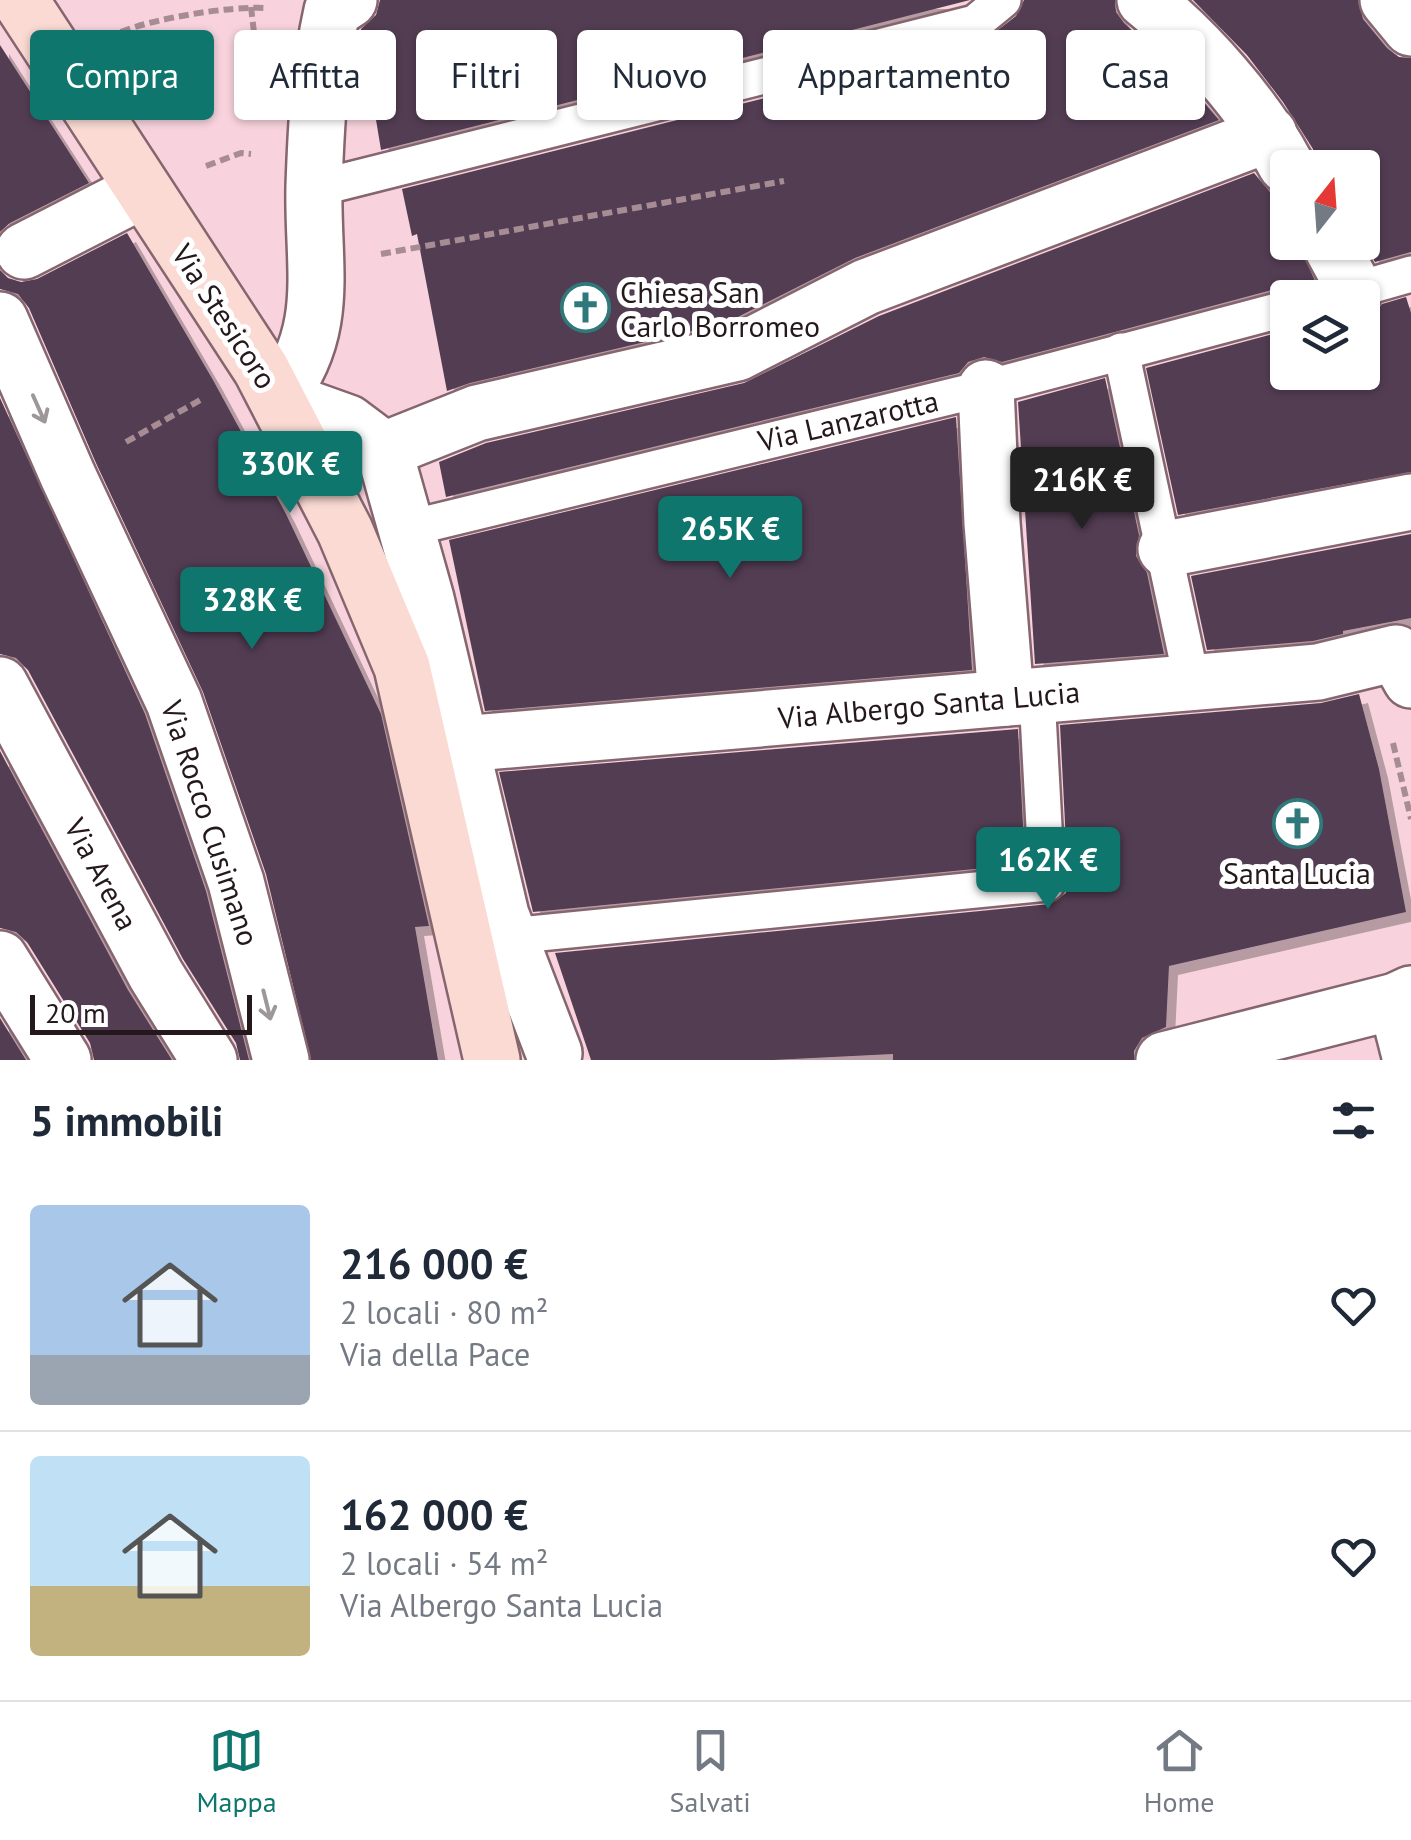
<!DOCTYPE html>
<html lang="it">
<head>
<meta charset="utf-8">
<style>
	body { margin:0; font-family:"PT Sans",sans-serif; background:#f2f2f3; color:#1f2937; height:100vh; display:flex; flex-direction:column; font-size:38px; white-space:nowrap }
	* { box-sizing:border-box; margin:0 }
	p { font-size:32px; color:#747a83 }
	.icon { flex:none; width:55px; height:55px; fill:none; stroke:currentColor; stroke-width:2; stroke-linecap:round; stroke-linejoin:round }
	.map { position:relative; height:1060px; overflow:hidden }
	.drawer { display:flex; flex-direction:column; background:#fff; flex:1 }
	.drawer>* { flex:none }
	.banner { position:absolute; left:30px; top:30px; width:1352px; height:90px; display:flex; gap:20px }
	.needle { width:65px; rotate:17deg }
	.controls { position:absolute; left:1270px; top:150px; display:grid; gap:20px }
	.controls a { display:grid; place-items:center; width:110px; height:110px; border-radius:10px; background:#fff; box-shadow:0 2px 8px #0004; font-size:50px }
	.scale { position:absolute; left:30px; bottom:25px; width:222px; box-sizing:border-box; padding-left:10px; border:5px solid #25181c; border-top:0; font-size:28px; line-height:35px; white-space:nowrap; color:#25181c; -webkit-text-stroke:8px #fff; paint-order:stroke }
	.price { position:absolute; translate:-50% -85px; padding:0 22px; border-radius:10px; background:#0f766e; color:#fff; font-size:32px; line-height:65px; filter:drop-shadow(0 2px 5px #0008) }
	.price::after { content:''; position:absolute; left:50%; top:60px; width:30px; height:22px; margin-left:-15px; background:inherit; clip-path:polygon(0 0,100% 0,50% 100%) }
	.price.current { background:#222; color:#fff }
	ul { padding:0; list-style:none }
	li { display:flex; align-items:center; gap:30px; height:250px; padding:0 30px }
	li+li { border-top:2px solid #e0e1e3 }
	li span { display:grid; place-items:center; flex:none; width:280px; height:200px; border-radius:10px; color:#555 }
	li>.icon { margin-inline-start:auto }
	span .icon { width:120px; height:120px; fill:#fffc; stroke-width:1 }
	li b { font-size:42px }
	h2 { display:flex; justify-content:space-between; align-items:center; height:120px; padding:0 30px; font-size:42px }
	.chip { padding:0 35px; border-radius:10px; background:#fff; box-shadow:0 2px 8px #0004; font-size:35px; line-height:90px }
	.chip.current { background:#0f766e; color:#fff }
	.tab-bar { display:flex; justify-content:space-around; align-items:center; height:140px; border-top:2px solid #e0e1e3; background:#fff; font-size:28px; color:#747a83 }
	.tab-bar a { display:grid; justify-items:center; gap:5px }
	.tab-bar .current { color:#0f766e }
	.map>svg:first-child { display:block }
</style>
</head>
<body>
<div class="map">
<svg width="1411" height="1060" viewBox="0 0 1411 1060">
	<defs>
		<filter id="shadow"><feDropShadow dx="9" dy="9" stdDeviation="0" flood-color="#0004"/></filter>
	</defs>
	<rect width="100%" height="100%" fill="#f8d3dd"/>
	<!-- building -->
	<g fill="#533e52" filter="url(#shadow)">
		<path d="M 380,0 L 970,0 L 381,150 L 361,29 L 376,15 Z"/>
		<path d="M 1024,0 L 1115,0 L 1116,12 L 1124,23 L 1182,77 L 1219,120 L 855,258 L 726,323 L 470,383 L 447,391 L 417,234 L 412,236 L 402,189 L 980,44 L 1016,16 Z"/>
		<path d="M 1193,0 L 1358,0 L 1363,19 L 1387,48 L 1399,57 L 1411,58 L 1411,252 L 1375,262 L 1362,238 L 1362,168 L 1317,168 L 1313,149 L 1283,102 L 1247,55 Z"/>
		<path d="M 0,45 L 89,183 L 10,223 L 0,232 Z"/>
		<path d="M 1254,173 L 1270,192 L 1288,196 L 1288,242 L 1298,242 L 1315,281 L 1306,298 L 1294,288 L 1283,287 L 1002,362 L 984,357 L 968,362 L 959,373 L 446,497 L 439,462 L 486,443 L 744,383 L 879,316 Z"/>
		<path d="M 127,233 L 213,380 L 286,514 L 381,714 L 429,926 L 415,927 L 438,1060 L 311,1060 L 266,874 L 203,692 L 96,463 L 29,308 L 18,294 L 0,289 L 0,270 L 8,278 L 21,282 L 37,279 Z"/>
		<path d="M 1406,297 L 1411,313 L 1411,472 L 1178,515 L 1146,368 L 1288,330 L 1288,372 L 1362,372 L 1362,319 L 1371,317 L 1382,304 Z"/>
		<path d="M 1105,378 L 1139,535 L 1136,556 L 1147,573 L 1164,654 L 1035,664 L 1018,402 Z"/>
		<path d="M 0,398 L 145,714 L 206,891 L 249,1060 L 240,1060 L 236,1043 L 183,959 L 28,670 L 16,658 L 0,654 Z"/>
		<path d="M 956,417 L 972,670 L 485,711 L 449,540 Z"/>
		<path d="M 1411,534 L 1411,618 L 1343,631 L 1343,634 L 1313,641 L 1207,650 L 1191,576 Z"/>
		<path d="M 1359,694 L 1379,769 L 1406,912 L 1169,966 L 1166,1027 L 1142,1038 L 1134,1051 L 1134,1060 L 893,1060 L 893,1054 L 773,1060 L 591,1060 L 555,953 L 1050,904 L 1066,893 L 1068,882 L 1060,725 L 1321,703 Z"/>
		<path d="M 1018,729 L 1025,864 L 533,912 L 499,772 Z"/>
		<path d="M 0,751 L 128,990 L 172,1060 L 94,1060 L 90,1043 L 27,942 L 16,932 L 0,928 Z"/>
		<path d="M 0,1018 L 26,1060 L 0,1060 Z"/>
	</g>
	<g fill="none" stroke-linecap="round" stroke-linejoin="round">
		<defs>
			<g id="lane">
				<path d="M 314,189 L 975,23 L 1003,0"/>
				<path d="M 1327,298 L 1411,274"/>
				<path d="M 1121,351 L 1192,682"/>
				<path d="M 406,529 L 986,388 L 1288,308"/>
				<path d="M 509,936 L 1047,883 L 1037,695"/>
			</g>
			<g id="street">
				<path d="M 349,0 L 332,11 C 319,69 316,127 314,186 C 312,267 332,329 278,398 L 348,423 L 384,450 L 426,599 L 501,915 L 554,1053"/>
				<path d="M 1145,0 C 1198,42 1254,106 1286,165"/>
				<path d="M 1388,0 L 1411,28"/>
				<path d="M 1329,242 L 1355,290"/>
				<path d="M 24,251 L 143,190"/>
				<path d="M 0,320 L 68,476 L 174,702 L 236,882 L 281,1060"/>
				<path d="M 986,388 L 992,523 L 1006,698"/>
				<path d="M 384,450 L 477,413 L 737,353 L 866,287 L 1269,134"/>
				<path d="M 1166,549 L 1411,502"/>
				<path d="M 0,685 L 156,975 L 209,1060"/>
				<path d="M 461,744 L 1318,672 L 1396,653 L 1411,680"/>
				<path d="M 0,959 L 63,1060"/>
				<path d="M 1396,1001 L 1411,1060"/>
				<path d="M 1164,1060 L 1396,1001 L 1411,994"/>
			</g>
			<path id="secondary" d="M 20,0 L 261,369 L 345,531 L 402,667 L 492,1060"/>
		</defs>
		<!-- lane casing -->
		<use href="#lane" stroke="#86666e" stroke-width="40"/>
		<!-- street casing -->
		<use href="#street" stroke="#86666e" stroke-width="60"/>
		<!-- secondary casing -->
		<use href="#secondary" stroke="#86666e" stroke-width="60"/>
		<!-- path -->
		<g stroke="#a88c93" stroke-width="6" stroke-dasharray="10 5" stroke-linecap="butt">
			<path d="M 251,7 L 255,41"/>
			<path d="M 121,32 C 155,18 230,6 266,8"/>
			<path d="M 206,166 L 241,153 L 251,154"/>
			<path d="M 381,254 L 784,181"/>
			<path d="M 126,442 L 202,399"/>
			<path d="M 1393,743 L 1411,819"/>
		</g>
		<!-- lane -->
		<use href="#lane" stroke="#fff" stroke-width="35"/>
		<!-- street -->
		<use href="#street" stroke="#fff" stroke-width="55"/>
		<!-- secondary -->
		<use href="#secondary" stroke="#fadad3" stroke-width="55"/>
	</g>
	<!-- one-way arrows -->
	<defs><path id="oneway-shaft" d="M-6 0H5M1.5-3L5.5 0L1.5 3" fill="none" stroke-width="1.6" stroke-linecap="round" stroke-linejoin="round" transform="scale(2.5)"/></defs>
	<g stroke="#9d9799">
		<use href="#oneway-shaft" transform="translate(39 409) rotate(66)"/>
		<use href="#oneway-shaft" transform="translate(267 1005) rotate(76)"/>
	</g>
	<!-- icons -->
	<defs>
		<symbol id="church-ring" viewBox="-11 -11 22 22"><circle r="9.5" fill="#fff" stroke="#30797b" stroke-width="1.5"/><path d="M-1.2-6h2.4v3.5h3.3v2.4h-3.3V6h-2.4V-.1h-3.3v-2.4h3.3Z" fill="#30797b"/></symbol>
	</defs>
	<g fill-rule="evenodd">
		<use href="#church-ring" x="558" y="280" width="55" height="55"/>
		<use href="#church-ring" x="1270" y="796" width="55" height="55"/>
	</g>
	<g text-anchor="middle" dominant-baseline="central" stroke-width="10" stroke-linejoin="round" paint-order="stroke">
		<!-- poi labels -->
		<g font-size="30" fill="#25181c" stroke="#fff" text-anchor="start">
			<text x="620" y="291">Chiesa San<tspan x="620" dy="34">Carlo Borromeo</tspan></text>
			<text x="1297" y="872" text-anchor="middle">Santa Lucia</text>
		</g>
		<!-- street labels -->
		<g font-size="30" fill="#25181c" stroke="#fff">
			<text transform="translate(225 316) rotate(57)">Via Stesicoro</text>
			<text transform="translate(848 420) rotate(-13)">Via Lanzarotta</text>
			<text transform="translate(929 704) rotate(-5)">Via Albergo Santa Lucia</text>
			<text transform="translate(211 823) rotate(72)">Via Rocco Cusimano</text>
			<text transform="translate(102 874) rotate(62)">Via Arena</text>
		</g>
	</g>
</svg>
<div class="controls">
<a><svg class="needle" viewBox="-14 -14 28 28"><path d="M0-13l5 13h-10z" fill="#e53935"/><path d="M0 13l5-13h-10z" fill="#747a83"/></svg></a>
<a><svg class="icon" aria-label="layers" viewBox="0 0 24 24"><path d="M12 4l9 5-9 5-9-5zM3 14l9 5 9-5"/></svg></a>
</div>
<div class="scale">20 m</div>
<b class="price" style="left:290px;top:516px">330K €</b>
<b class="price current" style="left:1082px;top:532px">216K €</b>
<b class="price" style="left:730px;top:581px">265K €</b>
<b class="price" style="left:252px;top:652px">328K €</b>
<b class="price" style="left:1048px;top:912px">162K €</b>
<div class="banner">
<a class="chip current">Compra</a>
<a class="chip">Affitta</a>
<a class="chip">Filtri</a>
<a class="chip">Nuovo</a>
<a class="chip">Appartamento</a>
<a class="chip">Casa</a>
</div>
</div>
<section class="drawer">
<h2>5 immobili<svg class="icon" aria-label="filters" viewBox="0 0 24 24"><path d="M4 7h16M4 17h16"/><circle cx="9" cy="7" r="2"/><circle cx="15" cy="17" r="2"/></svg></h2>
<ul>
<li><span style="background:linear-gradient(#a9c7e8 75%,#9aa5b1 0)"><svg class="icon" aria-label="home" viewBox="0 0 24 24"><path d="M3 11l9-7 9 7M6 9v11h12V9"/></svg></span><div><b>216 000 €</b><p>2 locali · 80 m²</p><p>Via della Pace</p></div><svg class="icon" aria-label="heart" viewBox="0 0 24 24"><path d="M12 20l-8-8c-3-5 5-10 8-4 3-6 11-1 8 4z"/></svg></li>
<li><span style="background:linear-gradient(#bfe0f5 65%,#c2b280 0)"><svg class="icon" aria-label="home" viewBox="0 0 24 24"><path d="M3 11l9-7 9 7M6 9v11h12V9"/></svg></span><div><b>162 000 €</b><p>2 locali · 54 m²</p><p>Via Albergo Santa Lucia</p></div><svg class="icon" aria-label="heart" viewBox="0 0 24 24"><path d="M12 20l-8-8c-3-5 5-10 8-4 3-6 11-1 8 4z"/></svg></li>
</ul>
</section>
<nav class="tab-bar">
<a class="current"><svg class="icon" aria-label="map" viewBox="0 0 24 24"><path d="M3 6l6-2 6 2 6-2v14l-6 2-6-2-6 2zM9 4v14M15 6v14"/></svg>Mappa</a>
<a><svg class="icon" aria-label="saved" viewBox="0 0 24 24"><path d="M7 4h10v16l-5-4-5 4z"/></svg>Salvati</a>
<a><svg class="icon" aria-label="home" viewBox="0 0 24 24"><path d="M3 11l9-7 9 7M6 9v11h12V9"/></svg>Home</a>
</nav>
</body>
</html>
